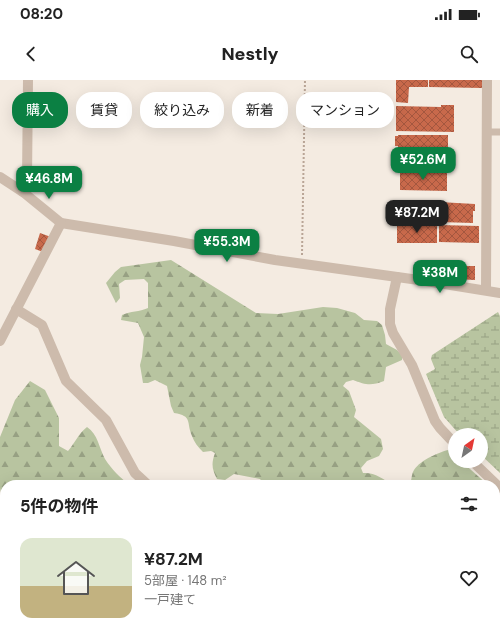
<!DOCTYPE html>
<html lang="ja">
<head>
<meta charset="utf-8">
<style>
	body { margin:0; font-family:"DM Sans","Noto Sans JP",sans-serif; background:#f6f6f6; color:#222; height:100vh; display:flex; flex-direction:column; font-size:15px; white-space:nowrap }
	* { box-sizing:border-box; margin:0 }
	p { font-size:13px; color:#767676 }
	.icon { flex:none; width:22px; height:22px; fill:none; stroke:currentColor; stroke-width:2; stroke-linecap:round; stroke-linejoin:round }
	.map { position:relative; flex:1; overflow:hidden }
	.side { position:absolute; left:0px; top:400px; width:500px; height:156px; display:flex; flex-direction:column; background:#fff; border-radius:16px 16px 0 0; box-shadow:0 4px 16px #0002 }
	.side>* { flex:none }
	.hud { position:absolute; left:12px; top:12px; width:476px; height:36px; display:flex; gap:8px }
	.needle { width:26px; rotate:33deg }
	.tools { position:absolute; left:448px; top:348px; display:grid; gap:8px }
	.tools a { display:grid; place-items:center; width:40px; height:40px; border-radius:50%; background:#fff; box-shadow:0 4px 16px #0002; font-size:20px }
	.price { position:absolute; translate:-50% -34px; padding:0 9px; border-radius:8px; background:#0b8043; color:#fff; font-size:13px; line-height:26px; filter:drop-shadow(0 1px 2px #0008) }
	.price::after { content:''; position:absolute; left:50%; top:24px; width:12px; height:9px; margin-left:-6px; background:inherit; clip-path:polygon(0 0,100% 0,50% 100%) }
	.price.active { background:#222; color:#fff }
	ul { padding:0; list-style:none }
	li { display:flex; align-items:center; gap:12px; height:100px; padding:0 20px }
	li+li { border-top:1px solid #e0e0e0 }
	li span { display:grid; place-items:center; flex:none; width:112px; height:80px; border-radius:12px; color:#555 }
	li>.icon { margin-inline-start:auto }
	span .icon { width:48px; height:48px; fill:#fffc; stroke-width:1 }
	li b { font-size:17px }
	h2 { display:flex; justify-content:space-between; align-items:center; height:48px; padding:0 20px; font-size:17px }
	.pill { padding:0 14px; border-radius:16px; background:#fff; box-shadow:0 4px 16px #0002; font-size:14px; line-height:36px }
	.pill.active { background:#0b8043; color:#fff }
	.status { display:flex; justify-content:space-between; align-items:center; height:28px; padding:0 20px; background:#fff; direction:ltr }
	.status svg { height:11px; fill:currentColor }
	header { display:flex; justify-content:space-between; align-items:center; height:52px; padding:0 20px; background:#fff; font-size:18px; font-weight:800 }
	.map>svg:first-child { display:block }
</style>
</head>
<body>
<div class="status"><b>08:20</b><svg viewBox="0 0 49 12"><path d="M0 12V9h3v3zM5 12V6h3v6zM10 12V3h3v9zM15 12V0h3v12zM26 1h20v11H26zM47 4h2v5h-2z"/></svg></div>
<header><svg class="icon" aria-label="back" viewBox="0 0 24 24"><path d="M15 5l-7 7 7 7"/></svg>Nestly<svg class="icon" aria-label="search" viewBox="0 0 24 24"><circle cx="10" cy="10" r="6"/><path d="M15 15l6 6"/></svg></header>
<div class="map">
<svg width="500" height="556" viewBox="0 0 500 556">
	<defs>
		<pattern id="forest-firs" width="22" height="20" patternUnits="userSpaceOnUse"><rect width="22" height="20" fill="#b8c4a0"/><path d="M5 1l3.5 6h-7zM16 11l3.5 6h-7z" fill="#97a083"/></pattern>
		<pattern id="wetland-marsh" width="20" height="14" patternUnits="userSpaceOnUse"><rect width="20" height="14" fill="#b8c4a0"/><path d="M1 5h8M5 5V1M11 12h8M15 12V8" fill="none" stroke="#97a083"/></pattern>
		<pattern id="building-cross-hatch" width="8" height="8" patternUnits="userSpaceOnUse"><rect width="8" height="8" fill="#c8694b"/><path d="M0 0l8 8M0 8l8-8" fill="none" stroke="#a4573f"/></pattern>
	</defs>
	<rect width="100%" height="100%" fill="#f4ebe1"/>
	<!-- forest -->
	<g fill="url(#forest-firs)">
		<path d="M 171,180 L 256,233 L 278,234 L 323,227 L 337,228 L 355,233 L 364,240 L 377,241 L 382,245 L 385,255 L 386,264 L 397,270 L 402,275 L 402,280 L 386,287 L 384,301 C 371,306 366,305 353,300 L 346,302 L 343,306 L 349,311 L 356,330 L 354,337 L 381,359 L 383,369 L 379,376 L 367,381 L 361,388 L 363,393 C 374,392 384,399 392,405 L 265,405 L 260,399 L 234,394 L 225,400 L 217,399 C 212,389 211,384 215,373 L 211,371 L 203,372 C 198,367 194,362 192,356 C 186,342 193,336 174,333 L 171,326 L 167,306 L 155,300 L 148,303 L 143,303 L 140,285 L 142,277 L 144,257 L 138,243 L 121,240 L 122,235 C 131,231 139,232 148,228 L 148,203 L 144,199 L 125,200 L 119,204 L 120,218 L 116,223 L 106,203 L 115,192 L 121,187 Z"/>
		<path d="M 30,301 L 45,310 L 59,338 L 59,366 L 68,371 C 75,363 78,354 87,347 C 98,354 99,368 105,379 C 112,390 120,397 129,405 L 5,405 L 5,473 L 0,452 L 5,432 L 0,408 L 0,357 L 15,320 Z"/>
		<path d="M 448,370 L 455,376 L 455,381 L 461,381 L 488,405 L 409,405 C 412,401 411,397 413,392 C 418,381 437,373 448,370 Z"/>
		<path d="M 495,412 L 500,418 L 500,500 L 495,503 Z"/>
		<path d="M 82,551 L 490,551 L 487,556 L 84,556 Z"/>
	</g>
	<!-- wetland -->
	<path fill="url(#wetland-marsh)" d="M 498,232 L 500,236 L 500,393 L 481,375 L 481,355 L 460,355 L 444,337 L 426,294 L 435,289 L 431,279 L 432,275 Z"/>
	<!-- building -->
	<g fill="url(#building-cross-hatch)">
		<path d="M 396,0 L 428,0 L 428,7 L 409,7 L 408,23 L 396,22 Z"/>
		<path d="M 429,0 L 482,0 L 482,8 L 429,7 Z"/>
		<path d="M 441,25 L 454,25 L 454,52 L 396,51 L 396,26 L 441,27 Z"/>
		<path d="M 398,55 L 448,55 L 448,72 L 430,71 L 430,77 L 398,77 L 398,66 L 395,66 L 395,56 L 398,56 Z"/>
		<path d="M 404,90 L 417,90 L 417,92 L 422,92 L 422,90 L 435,91 L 434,93 L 436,93 L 436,91 L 443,91 L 443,93 L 447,93 L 447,111 L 400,110 L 400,91 L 404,92 Z"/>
		<path d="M 439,122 L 475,124 L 475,131 L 473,131 L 473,143 L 439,142 Z"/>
		<path d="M 439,145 L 479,146 L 479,163 L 439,162 Z"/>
		<rect x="397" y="146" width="40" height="17"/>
		<path d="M 40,153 L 51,157 L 43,172 L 35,169 Z"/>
		<path d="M 455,186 L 475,186 L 475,200 L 455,199 Z"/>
	</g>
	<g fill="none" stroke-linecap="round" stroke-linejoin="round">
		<!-- path -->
		<path stroke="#b9a596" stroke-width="2" stroke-dasharray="2 2" stroke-linecap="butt" d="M 302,175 L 305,0"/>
		<!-- lane -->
		<path stroke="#cdbbac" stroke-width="7" d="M 486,52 L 500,52"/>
		<!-- street -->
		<g stroke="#cdbbac" stroke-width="10">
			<path d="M 0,97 L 23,112 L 61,143 L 174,161 L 275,180 L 426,201 L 500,213"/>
			<path d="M 23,112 L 27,100 L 28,0"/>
			<path d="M 397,197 L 390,229 L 390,244 L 393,253 L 412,285 L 435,341 L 440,348 L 455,364"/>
			<path d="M 486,210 L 487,0"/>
			<path d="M 16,229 L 42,245 L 66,301 L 106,340 L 135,393 L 148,405"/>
			<path d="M 0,261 L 61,143"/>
			<path d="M 472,381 L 500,408"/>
			<path d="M 0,476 L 5,500"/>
			<path d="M 16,551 L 17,556"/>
		</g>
	</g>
</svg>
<div class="tools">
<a><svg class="needle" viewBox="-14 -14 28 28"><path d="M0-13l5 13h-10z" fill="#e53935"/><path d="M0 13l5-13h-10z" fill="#767676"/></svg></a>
</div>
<b class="price" style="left:423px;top:101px">¥52.6M</b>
<b class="price" style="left:49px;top:120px">¥46.8M</b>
<b class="price active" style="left:417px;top:154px">¥87.2M</b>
<b class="price" style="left:227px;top:183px">¥55.3M</b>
<b class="price" style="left:440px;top:214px">¥38M</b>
<div class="hud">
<a class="pill active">購入</a>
<a class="pill">賃貸</a>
<a class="pill">絞り込み</a>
<a class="pill">新着</a>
<a class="pill">マンション</a>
</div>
<section class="side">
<h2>5件の物件<svg class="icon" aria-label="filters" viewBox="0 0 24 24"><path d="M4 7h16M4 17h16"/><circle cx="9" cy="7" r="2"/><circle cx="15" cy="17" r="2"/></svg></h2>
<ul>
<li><span style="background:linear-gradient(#dfe7d0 60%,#c2b280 0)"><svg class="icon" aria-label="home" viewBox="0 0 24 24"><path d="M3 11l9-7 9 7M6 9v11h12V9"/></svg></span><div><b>¥87.2M</b><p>5部屋 · 148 m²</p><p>一戸建て</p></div><svg class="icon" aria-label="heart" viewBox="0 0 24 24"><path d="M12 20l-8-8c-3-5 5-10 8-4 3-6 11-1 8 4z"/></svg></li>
</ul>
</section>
</div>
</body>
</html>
